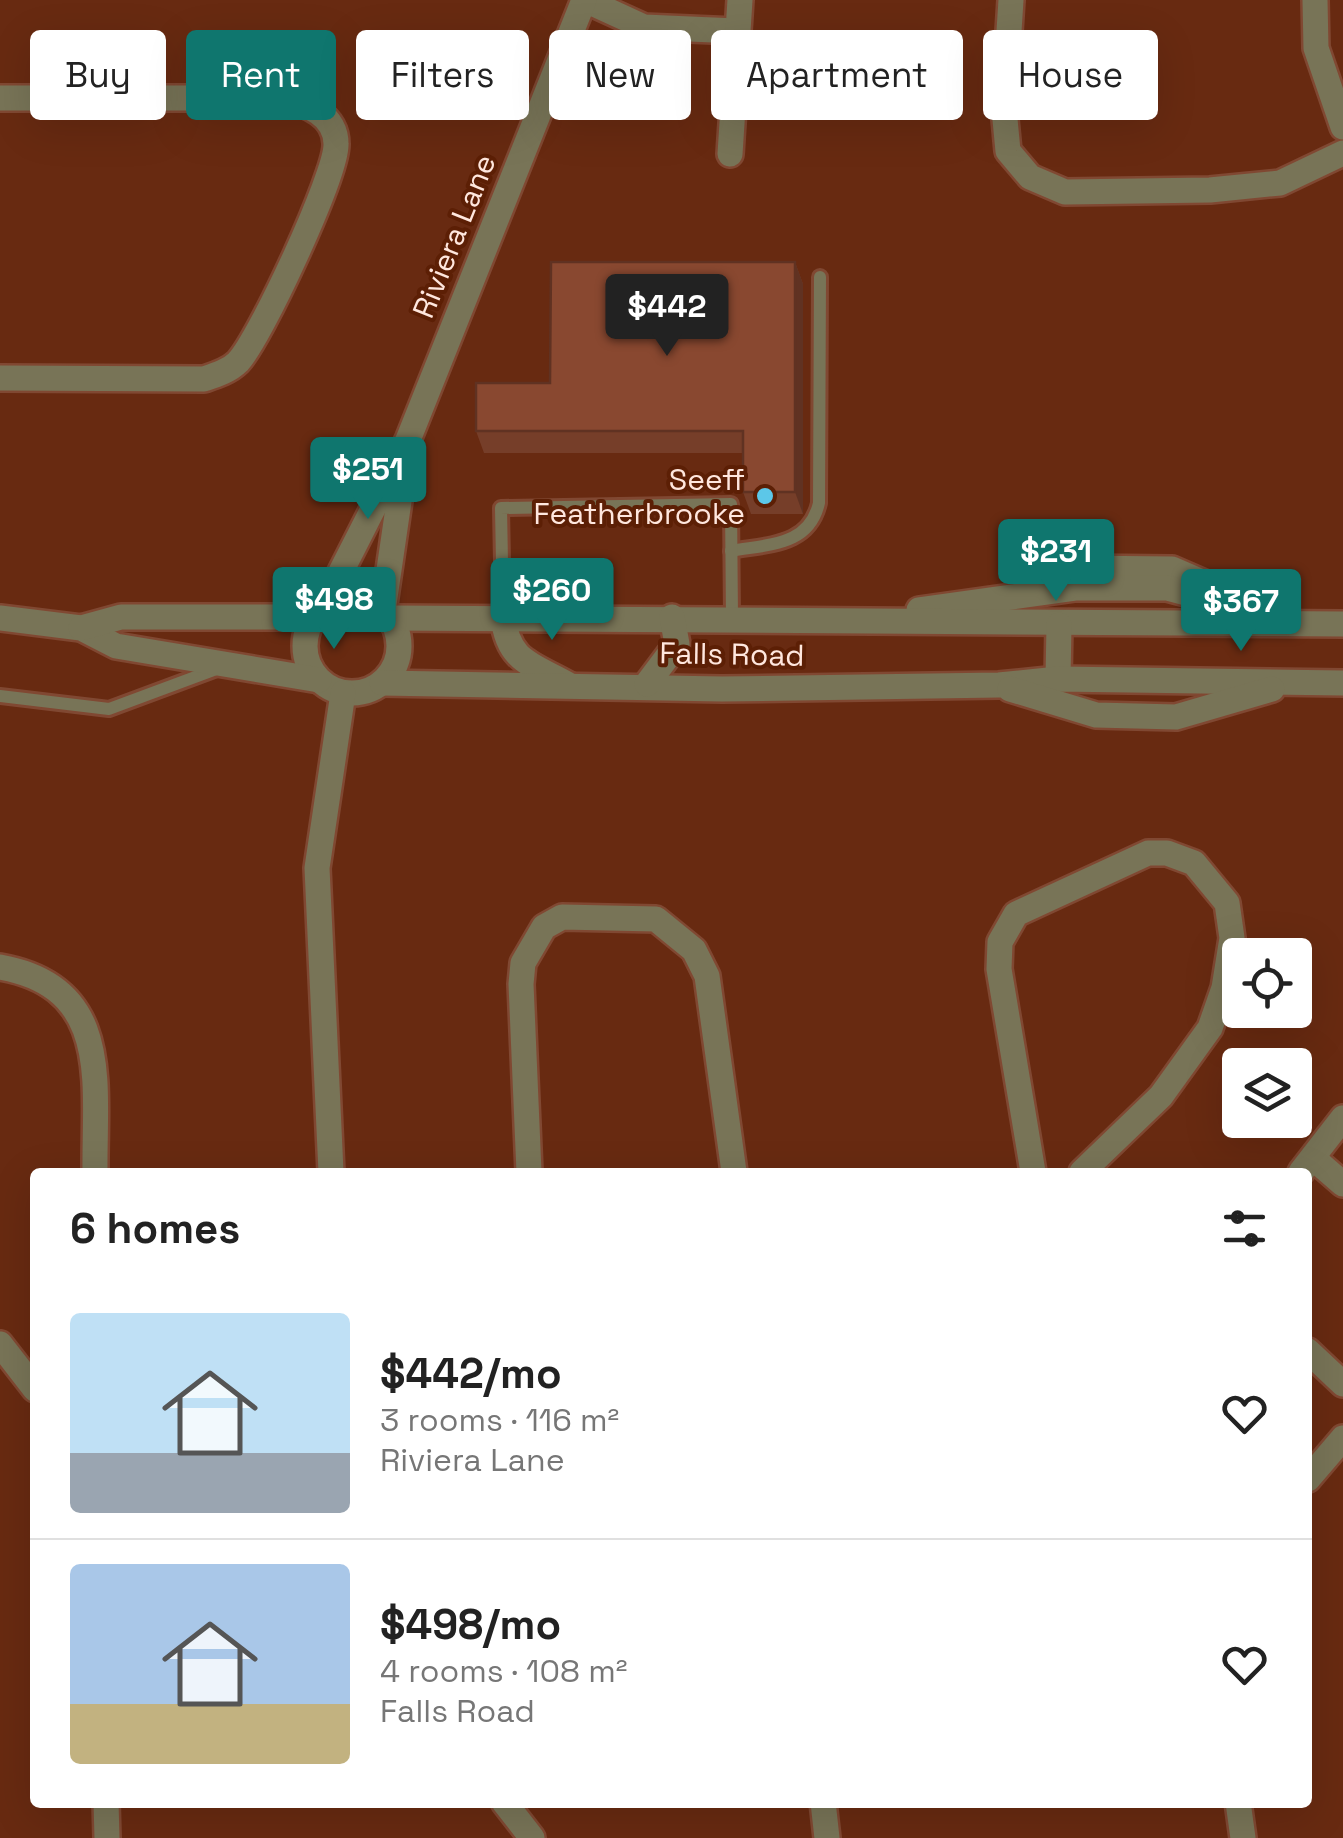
<!DOCTYPE html>
<html lang="en">
<head>
<meta charset="utf-8">
<style>
	body { margin:0; font-family:"Space Grotesk",sans-serif; background:#f6f6f6; color:#222; height:100vh; display:flex; flex-direction:column; font-size:38px; white-space:nowrap }
	* { box-sizing:border-box; margin:0 }
	p { font-size:32px; color:#767676 }
	.icon { flex:none; width:55px; height:55px; fill:none; stroke:currentColor; stroke-width:2; stroke-linecap:round; stroke-linejoin:round }
	.map { position:relative; flex:1; overflow:hidden }
	.details { position:absolute; left:30px; top:1168px; width:1282px; height:640px; display:flex; flex-direction:column; background:#fff; border-radius:10px; box-shadow:0 10px 40px #0002 }
	.details>* { flex:none }
	.guide { position:absolute; left:30px; top:30px; width:1285px; height:90px; display:flex; gap:20px }
	.controls { position:absolute; left:1222px; top:938px; display:grid; gap:20px }
	.controls a { display:grid; place-items:center; width:90px; height:90px; border-radius:10px; background:#fff; box-shadow:0 10px 40px #0002; font-size:50px }
	.price { position:absolute; translate:-50% -85px; padding:0 22px; border-radius:10px; background:#0f766e; color:#fff; font-size:32px; line-height:65px; filter:drop-shadow(0 2px 5px #0008) }
	.price::after { content:''; position:absolute; left:50%; top:60px; width:30px; height:22px; margin-left:-15px; background:inherit; clip-path:polygon(0 0,100% 0,50% 100%) }
	.price.current { background:#222; color:#fff }
	ul { padding:0; list-style:none }
	li { display:flex; align-items:center; gap:30px; height:250px; padding:0 40px }
	li+li { border-top:2px solid #e0e0e0 }
	li span { display:grid; place-items:center; flex:none; width:280px; height:200px; border-radius:10px; color:#555 }
	li>.icon { margin-inline-start:auto }
	span .icon { width:120px; height:120px; fill:#fffc; stroke-width:1 }
	li b { font-size:42px }
	h2 { display:flex; justify-content:space-between; align-items:center; height:120px; padding:0 40px; font-size:42px }
	.chip { padding:0 35px; border-radius:10px; background:#fff; box-shadow:0 10px 40px #0002; font-size:35px; line-height:90px }
	.chip.current { background:#0f766e; color:#fff }
	.map>svg:first-child { display:block }
</style>
</head>
<body>
<div class="map">
<svg width="1343" height="1838" viewBox="0 0 1343 1838">
	<rect width="100%" height="100%" fill="#682a11"/>
	<g fill="none" stroke-linecap="round" stroke-linejoin="round">
		<defs>
			<g id="lane">
				<path d="M 731,551 C 769,544 809,546 819,503 L 820,277"/>
				<path d="M 503,617 L 501,508 L 731,504 L 732,617"/>
				<path d="M 0,696 L 109,709 L 222,667"/>
			</g>
			<g id="street">
				<path d="M 585,0 L 644,27 L 736,31"/>
				<path d="M 1011,0 L 1004,109 L 1008,151 L 1030,177 L 1065,192 L 1210,190 L 1280,183 L 1343,153"/>
				<path d="M 1315,0 L 1316,48 L 1343,127"/>
				<path d="M 0,98 L 283,98 C 307,104 336,115 336,144 C 337,174 260,339 238,362 C 229,371 216,375 204,379 L 0,378"/>
				<path d="M 730,154 L 740,0"/>
				<path d="M 1030,583 L 1075,568 L 1172,569 L 1218,589"/>
				<circle cx="352" cy="646" r="47"/>
				<path d="M 919,610 L 1075,588 L 1167,588 L 1264,614"/>
				<path d="M 321,611 L 408,440 L 584,0"/>
				<path d="M 383,611 L 405,460"/>
				<path d="M 503,617 C 508,662 532,664 569,685"/>
				<path d="M 0,618 L 81,628 L 116,646 L 319,680"/>
				<path d="M 391,618 L 1343,624"/>
				<path d="M 81,628 L 121,617 L 315,617"/>
				<path d="M 1058,679 L 1059,625"/>
				<path d="M 382,683 L 722,689 L 999,685 L 1058,679 L 1343,683"/>
				<path d="M 647,684 L 677,644 L 672,617"/>
				<path d="M 1010,689 L 1096,715 L 1176,717 L 1272,689"/>
				<path d="M 0,967 C 113,987 94,1083 95,1172"/>
				<path d="M 1313,1158 L 1343,1184"/>
				<path d="M 331,1172 L 317,868 L 343,693"/>
				<path d="M 529,1172 L 521,984 L 523,963 L 544,927 L 562,917 L 656,919 L 694,950 L 707,976 L 734,1172"/>
				<path d="M 1033,1172 L 999,969 L 1000,942 L 1016,914 L 1148,853 L 1167,853 L 1194,863 L 1227,903 L 1232,938 L 1224,988 L 1210,1028 L 1161,1096 L 1082,1172"/>
				<path d="M 1301,1172 L 1343,1118"/>
				<path d="M 0,1344 L 35,1389"/>
				<path d="M 1308,1351 L 1343,1384"/>
				<path d="M 1308,1479 L 1343,1438"/>
				<path d="M 106,1802 L 107,1838"/>
				<path d="M 504,1802 L 532,1838"/>
				<path d="M 823,1802 L 827,1838"/>
				<path d="M 1238,1802 L 1243,1838"/>
			</g>
		</defs>
		<!-- lane casing -->
		<use href="#lane" stroke="#804832" stroke-width="18"/>
		<!-- street casing -->
		<use href="#street" stroke="#804832" stroke-width="30"/>
		<!-- lane -->
		<use href="#lane" stroke="#787457" stroke-width="12"/>
		<!-- street -->
		<use href="#street" stroke="#787457" stroke-width="25"/>
	</g>
	<!-- wall -->
	<path fill="#763e29" d="M 795,262 L 803,284 L 803,514 L 751,514 L 743,492 L 743,453 L 484,453 L 476,431 L 550,383 Z"/>
	<!-- shaded-wall -->
	<path fill="#603222" d="M 795,262 L 803,284 L 803,514 L 795,492 Z"/>
	<!-- building -->
	<path fill="#894830" stroke="#603222" stroke-width="2.5" d="M 551,262 L 795,262 L 795,492 L 743,492 L 743,431 L 476,431 L 476,383 L 550,383 Z"/>
	<!-- markers -->
	<circle fill="#5cc7e8" stroke="#5c1f05" stroke-width="4" cx="765" cy="496" r="10"/>
	<g text-anchor="middle" dominant-baseline="central" stroke-width="8" stroke-linejoin="round" paint-order="stroke">
		<!-- street labels -->
		<g font-size="30" fill="#ffe7de" stroke="#5c1f05">
			<text transform="translate(454 236) rotate(-68)">Riviera Lane</text>
			<text transform="translate(732 654) rotate(1)">Falls Road</text>
		</g>
		<!-- poi labels -->
		<g font-size="30" fill="#ffe7de" stroke="#5c1f05" text-anchor="end">
			<text x="745" y="479">Seeff<tspan x="745" dy="34">Featherbrooke</tspan></text>
		</g>
	</g>
</svg>
<div class="controls">
<a><svg class="icon" aria-label="locate" viewBox="0 0 24 24"><circle cx="12" cy="12" r="6"/><path d="M12 2v4M12 18v4M2 12h4M18 12h4"/></svg></a>
<a><svg class="icon" aria-label="layers" viewBox="0 0 24 24"><path d="M12 4l9 5-9 5-9-5zM3 14l9 5 9-5"/></svg></a>
</div>
<b class="price current" style="left:667px;top:359px">$442</b>
<b class="price" style="left:368px;top:522px">$251</b>
<b class="price" style="left:1056px;top:604px">$231</b>
<b class="price" style="left:552px;top:643px">$260</b>
<b class="price" style="left:334px;top:652px">$498</b>
<b class="price" style="left:1241px;top:654px">$367</b>
<div class="guide">
<a class="chip">Buy</a>
<a class="chip current">Rent</a>
<a class="chip">Filters</a>
<a class="chip">New</a>
<a class="chip">Apartment</a>
<a class="chip">House</a>
</div>
<section class="details">
<h2>6 homes<svg class="icon" aria-label="filters" viewBox="0 0 24 24"><path d="M4 7h16M4 17h16"/><circle cx="9" cy="7" r="2"/><circle cx="15" cy="17" r="2"/></svg></h2>
<ul>
<li><span style="background:linear-gradient(#bfe0f5 70%,#9aa5b1 0)"><svg class="icon" aria-label="home" viewBox="0 0 24 24"><path d="M3 11l9-7 9 7M6 9v11h12V9"/></svg></span><div><b>$442/mo</b><p>3 rooms · 116 m²</p><p>Riviera Lane</p></div><svg class="icon" aria-label="heart" viewBox="0 0 24 24"><path d="M12 20l-8-8c-3-5 5-10 8-4 3-6 11-1 8 4z"/></svg></li>
<li><span style="background:linear-gradient(#a9c7e8 70%,#c2b280 0)"><svg class="icon" aria-label="home" viewBox="0 0 24 24"><path d="M3 11l9-7 9 7M6 9v11h12V9"/></svg></span><div><b>$498/mo</b><p>4 rooms · 108 m²</p><p>Falls Road</p></div><svg class="icon" aria-label="heart" viewBox="0 0 24 24"><path d="M12 20l-8-8c-3-5 5-10 8-4 3-6 11-1 8 4z"/></svg></li>
</ul>
</section>
</div>
</body>
</html>
